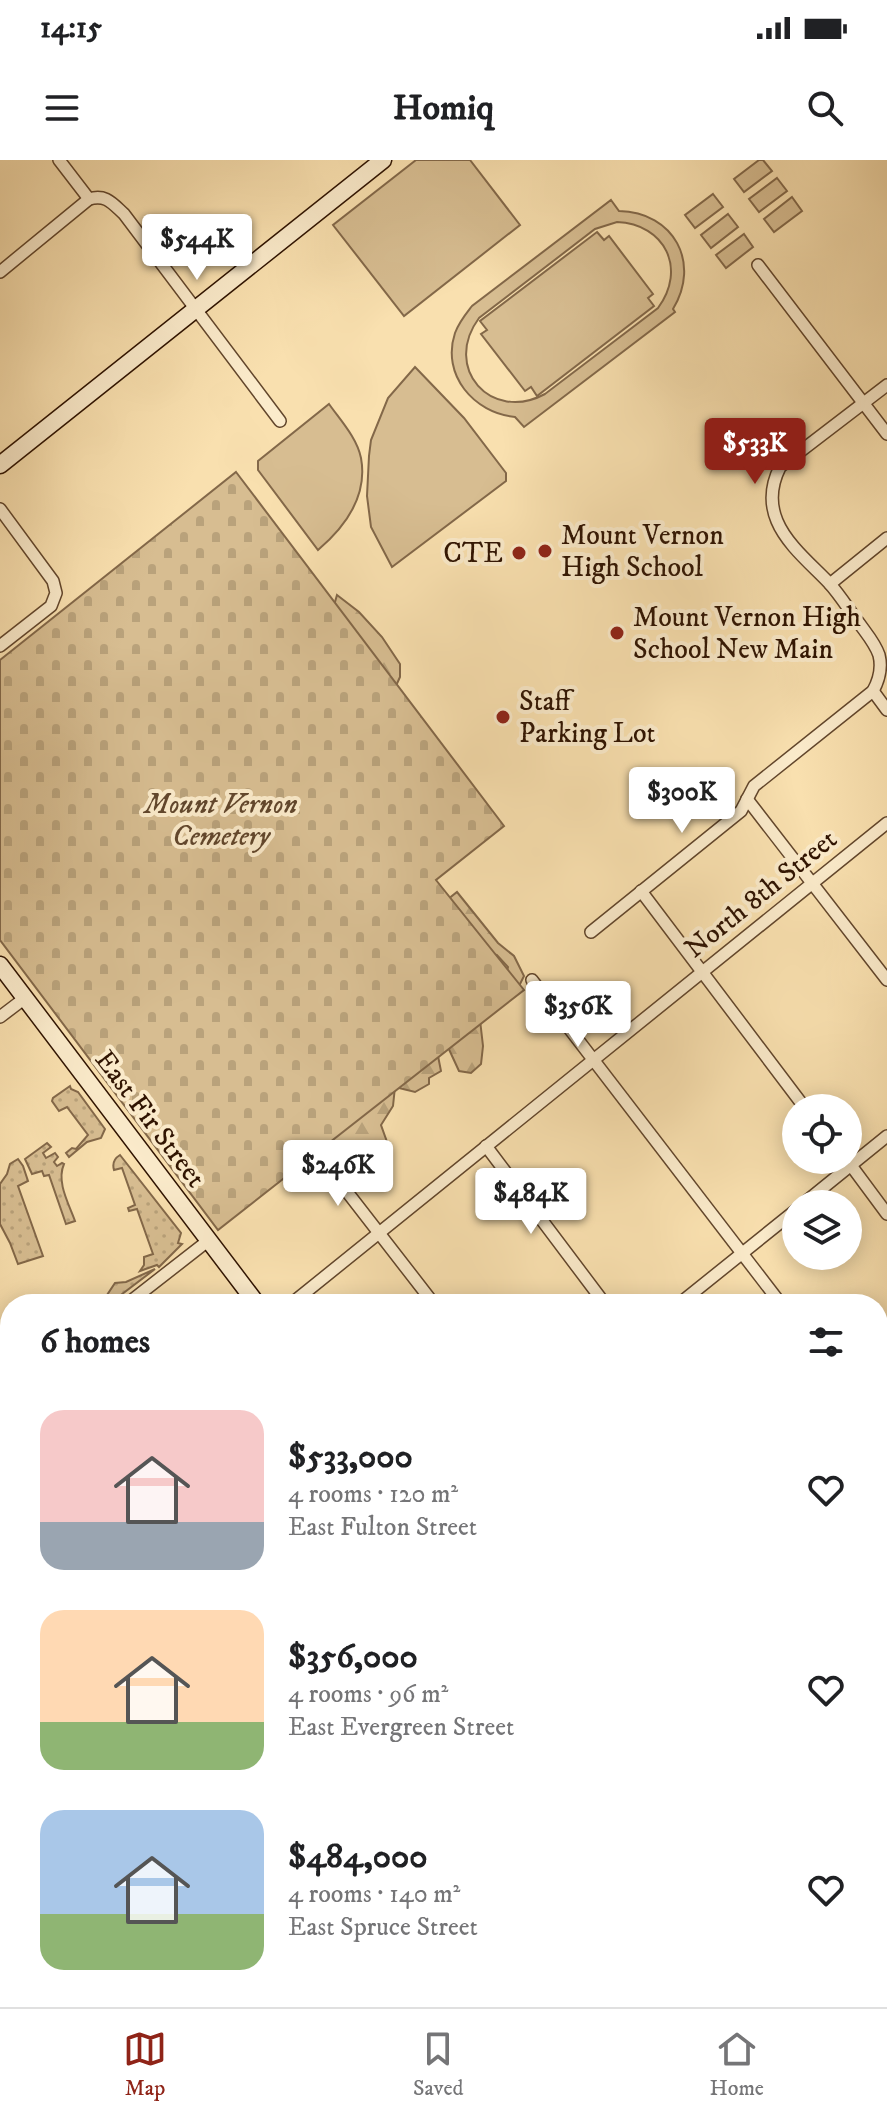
<!DOCTYPE html>
<html lang="en">
<head>
<meta charset="utf-8">
<style>
	body { margin:0; font-family:"IM FELL DW Pica",serif; background:#f6f6f6; color:#202124; height:100vh; display:flex; flex-direction:column; font-size:30px; white-space:nowrap }
	* { box-sizing:border-box; margin:0 }
	p { font-size:26px; color:#757577 }
	.icon { flex:none; width:44px; height:44px; fill:none; stroke:currentColor; stroke-width:2; stroke-linecap:round; stroke-linejoin:round }
	.map { position:relative; flex:1; overflow:hidden }
	.panel { position:absolute; left:0px; top:1134px; width:888px; height:714px; display:flex; flex-direction:column; background:#fff; border-radius:32px 32px 0 0; box-shadow:0 4px 20px #0003 }
	.panel>* { flex:none }
	.buttons { position:absolute; left:782px; top:934px; display:grid; gap:16px }
	.buttons a { display:grid; place-items:center; width:80px; height:80px; border-radius:50%; background:#fff; box-shadow:0 4px 20px #0003; font-size:40px }
	.price { position:absolute; translate:-50% -68px; padding:0 18px; border-radius:8px; background:#fff; color:#222; font-size:26px; line-height:52px; filter:drop-shadow(0 2px 4px #0008) }
	.price::after { content:''; position:absolute; left:50%; top:48px; width:24px; height:18px; margin-left:-12px; background:inherit; clip-path:polygon(0 0,100% 0,50% 100%) }
	.price.on { background:#8f2418; color:#fff }
	ul { padding:0; list-style:none }
	li { display:flex; align-items:center; gap:24px; height:200px; padding:0 40px }
	li span { display:grid; place-items:center; flex:none; width:224px; height:160px; border-radius:24px; color:#555 }
	li>.icon { margin-inline-start:auto }
	span .icon { width:96px; height:96px; fill:#fffc; stroke-width:1 }
	li b { font-size:34px }
	h2 { display:flex; justify-content:space-between; align-items:center; height:96px; padding:0 40px; font-size:34px }
	.status { display:flex; justify-content:space-between; align-items:center; height:56px; padding:0 40px; background:#fff; direction:ltr }
	.status svg { height:22px; fill:currentColor }
	header { display:flex; justify-content:space-between; align-items:center; height:104px; padding:0 40px; background:#fff; font-size:36px; font-weight:800 }
	.tabs { display:flex; justify-content:space-around; align-items:center; height:112px; border-top:2px solid #e0e0e0; background:#fff; font-size:22px; color:#757577 }
	.tabs a { display:grid; justify-items:center; gap:4px }
	.tabs .on { color:#8f2418 }
	.map>svg:first-child { display:block }
</style>
</head>
<body>
<div class="status"><b>14:15</b><svg viewBox="0 0 49 12"><path d="M0 12V9h3v3zM5 12V6h3v6zM10 12V3h3v9zM15 12V0h3v12zM26 1h20v11H26zM47 4h2v5h-2z"/></svg></div>
<header><svg class="icon" aria-label="menu" viewBox="0 0 24 24"><path d="M4 6h16M4 12h16M4 18h16"/></svg>Homiq<svg class="icon" aria-label="search" viewBox="0 0 24 24"><circle cx="10" cy="10" r="6"/><path d="M15 15l6 6"/></svg></header>
<div class="map">
<svg width="887" height="1847" viewBox="0 0 887 1847">
	<defs>
		<pattern id="grass-dots" width="8" height="8" patternUnits="userSpaceOnUse" patternTransform="scale(2)"><rect width="8" height="8" fill="#d7bd91"/><path d="M2 2h.1M6 6h.1" fill="none" stroke="#b9a27b" stroke-width="1.8" stroke-linecap="round"/></pattern>
		<pattern id="forest-firs" width="22" height="20" patternUnits="userSpaceOnUse" patternTransform="scale(2)"><rect width="22" height="20" fill="#d7bd91"/><path d="M5 1l3.5 6h-7zM16 11l3.5 6h-7z" fill="#b9a27b"/></pattern>
		<pattern id="cemetery-stones" width="16" height="16" patternUnits="userSpaceOnUse" patternTransform="scale(2)"><rect width="16" height="16" fill="#d7bd91"/><path d="M2 7V4a2 2 0 0 1 4 0v3zM10 15v-3a2 2 0 0 1 4 0v3z" fill="#b9a27b"/></pattern>
	</defs>
	<rect width="100%" height="100%" fill="#f9e0af"/>
	<filter id="stains"><feTurbulence type="fractalNoise" baseFrequency=".0025" numOctaves="4"/><feColorMatrix values="0 0 0 0 .2 0 0 0 0 .09 0 0 0 0 .02 0 0 0 .5 -.17"/></filter>
	<radialGradient id="worn" r=".72"><stop offset=".6" stop-color="#630" stop-opacity="0"/><stop offset="1" stop-color="#630" stop-opacity=".3"/></radialGradient>
	<!-- grass -->
	<g fill="url(#grass-dots)" stroke="#836849" stroke-width="2">
		<path d="M 70,926 L 71,929 L 78,932 L 105,969 L 101,978 L 87,982 L 69,997 L 66,993 L 72,988 L 76,989 L 88,975 L 67,947 L 59,951 L 52,941 L 53,938 Z"/>
		<path d="M 47,983 L 51,987 L 43,993 L 46,998 L 55,993 L 58,997 L 54,1002 L 57,1006 L 62,1003 L 64,1004 C 56,1022 69,1044 75,1061 L 66,1064 L 49,1015 L 44,1016 L 42,1011 L 32,1014 L 25,999 Z"/>
		<path d="M 120,995 L 181,1073 L 178,1083 L 182,1084 L 159,1107 L 157,1105 L 140,1111 L 144,1105 L 144,1097 L 153,1094 L 137,1049 L 129,1051 L 128,1048 L 135,1045 L 122,1008 L 114,1010 C 112,1003 115,998 120,995 Z"/>
		<path d="M 18,999 L 23,1006 L 28,1021 L 18,1026 L 43,1096 L 18,1104 L 10,1083 L 0,1064 L 0,1024 L 7,1014 L 10,1004 Z"/>
		<path d="M 155,1109 L 109,1144 L 101,1144 L 115,1123 L 126,1122 Z"/>
		<path d="M 0,1552 L 10,1555 L 10,1700 L 0,1697 Z"/>
	</g>
	<!-- forest -->
	<g fill="url(#forest-firs)" stroke="#836849" stroke-width="2">
		<path d="M 337,435 L 359,452 L 382,477 L 400,504 L 400,517 L 395,528 L 333,449 Z"/>
		<path d="M 457,732 L 498,783 L 514,796 L 524,816 L 516,832 L 480,860 L 483,886 L 481,904 L 471,913 L 459,911 L 447,885 L 437,891 L 441,911 L 429,918 L 429,924 L 415,932 L 395,927 L 393,946 L 381,965 L 391,993 L 388,995 L 380,985 L 356,982 L 347,985 L 324,998 L 312,992 L 506,816 L 508,807 L 497,795 L 488,792 L 447,740 Z"/>
		<path d="M 10,1455 L 10,1535 L 0,1533 L 0,1458 L 5,1460 Z"/>
	</g>
	<!-- cemetery -->
	<path fill="url(#cemetery-stones)" stroke="#836849" stroke-width="2" d="M 236,312 L 504,666 L 436,720 L 524,830 L 218,1070 L 0,780 L 0,500 Z"/>
	<!-- pitch -->
	<g fill="#d7bd91" stroke="#836849" stroke-width="2" fill-rule="evenodd">
		<path d="M 416,0 L 470,0 L 520,65 L 404,156 L 333,65 Z"/>
		<path d="M 759,0 L 763,0 L 772,11 L 744,32 L 734,19 Z"/>
		<path d="M 777,18 L 787,31 L 759,52 L 749,39 Z"/>
		<path d="M 713,34 L 723,47 L 695,68 L 685,55 Z"/>
		<path d="M 792,37 L 802,51 L 774,72 L 764,59 Z"/>
		<path d="M 611,40 L 619,51 C 674,52 701,103 673,149 L 675,152 L 524,267 L 515,257 C 474,253 441,215 455,173 C 459,162 465,155 472,146 ZM 617,62 C 665,64 687,109 658,148 L 545,234 C 491,263 442,208 479,158 L 595,69 Z"/>
		<path d="M 728,54 L 738,67 L 711,88 L 701,75 Z"/>
		<path d="M 597,72 L 604,80 L 609,76 L 653,134 L 648,138 L 654,146 L 537,236 L 531,227 L 525,231 L 481,174 L 487,170 L 480,161 Z"/>
		<path d="M 744,74 L 753,87 L 726,108 L 716,95 Z"/>
		<path d="M 415,207 L 464,258 L 506,313 L 506,321 L 392,407 L 371,367 L 367,336 L 369,296 L 371,280 L 388,238 Z"/>
		<path d="M 329,244 C 341,261 357,278 361,298 C 368,336 345,367 318,390 L 258,310 L 258,301 Z"/>
	</g>
	<g fill="none" stroke-linecap="round" stroke-linejoin="round">
		<defs>
			<g id="street">
				<path d="M 59,0 L 89,39"/>
				<path d="M 89,39 C 106,34 112,43 124,54 L 280,261"/>
				<path d="M 758,105 L 887,274"/>
				<path d="M 0,112 L 89,39"/>
				<path d="M 0,349 L 53,421 L 56,433 L 51,446 L 0,486"/>
				<path d="M 830,424 L 887,378"/>
				<path d="M 873,531 L 887,550"/>
				<path d="M 747,639 L 887,820"/>
				<path d="M 641,731 L 805,948"/>
				<path d="M 591,772 L 741,651 L 754,626 L 873,531 C 879,520 882,507 879,495 C 875,483 866,473 859,463 C 849,450 840,435 829,423 C 812,405 787,385 777,361 C 769,342 771,325 780,307 L 887,225"/>
				<path d="M 532,820 L 781,1144"/>
				<path d="M 0,857 L 25,838"/>
				<path d="M 486,986 L 605,1144"/>
				<path d="M 847,1000 L 887,1054"/>
				<path d="M 323,1004 L 334,1015 L 434,1144"/>
				<path d="M 803,1044 L 887,976"/>
				<path d="M 127,1144 L 209,1080"/>
				<path d="M 291,1144 L 887,663"/>
				<path d="M 679,1144 L 796,1050"/>
				<path d="M 0,1243 L 10,1236"/>
				<path d="M 878,1269 L 887,1281"/>
				<path d="M 0,1364 L 10,1356"/>
				<path d="M 878,1492 L 887,1503"/>
				<path d="M 878,1551 L 887,1544"/>
				<path d="M 412,1838 L 419,1847"/>
				<path d="M 738,1847 L 745,1838"/>
			</g>
			<g id="secondary">
				<path d="M 0,305 L 383,0"/>
				<path d="M 0,805 L 257,1144"/>
				<path d="M 878,1299 L 887,1292"/>
				<path d="M 878,1822 L 887,1818"/>
				<path d="M 172,1847 L 184,1838"/>
			</g>
		</defs>
		<!-- street casing -->
		<use href="#street" stroke="#62462c" stroke-width="14"/>
		<!-- secondary casing -->
		<use href="#secondary" stroke="#2f1301" stroke-width="19"/>
		<!-- street -->
		<use href="#street" stroke="#fbebcb" stroke-width="11"/>
		<!-- secondary -->
		<use href="#secondary" stroke="#fbebcb" stroke-width="16"/>
		<defs>
			<g id="rail">
				<path d="M 878,1655 L 887,1653"/>
				<path d="M 0,1755 L 10,1754"/>
			</g>
		</defs>
		<!-- rail casing -->
		<use href="#rail" stroke="#2f1301" stroke-width="6"/>
		<!-- rail -->
		<use href="#rail" stroke="#fbebcb" stroke-width="3" stroke-dasharray="9" stroke-linecap="butt"/>
	</g>
	<!-- markers -->
	<g fill="#8f2418" stroke="#fbebcb" stroke-width="3">
		<circle cx="545" cy="391" r="8"/>
		<circle cx="519" cy="393" r="8"/>
		<circle cx="617" cy="473" r="8"/>
		<circle cx="503" cy="557" r="8"/>
	</g>
	<g text-anchor="middle" dominant-baseline="central" stroke-width="8" stroke-linejoin="round" paint-order="stroke">
		<!-- poi labels -->
		<g font-size="28" fill="#2f1301" stroke="#fbebcb" text-anchor="start">
			<text x="561" y="375">Mount Vernon<tspan x="561" dy="32">High School</tspan></text>
			<text x="503" y="393" text-anchor="end">CTE</text>
			<text x="633" y="457">Mount Vernon High<tspan x="633" dy="32">School New Main</tspan></text>
			<text x="519" y="541">Staff<tspan x="519" dy="32">Parking Lot</tspan></text>
		</g>
		<!-- park labels -->
		<g font-size="28" font-style="italic" fill="#61462c" stroke="#fbebcb">
			<text x="221" y="644">Mount Vernon<tspan x="221" dy="32">Cemetery</tspan></text>
		</g>
		<!-- street labels -->
		<g font-size="28" fill="#2f1301" stroke="#fbebcb">
			<text transform="translate(761 734) rotate(-39)">North 8th Street</text>
			<text transform="translate(150 959) rotate(53)">East Fir Street</text>
		</g>
	</g>
	<rect width="100%" height="100%" filter="url(#stains)"/>
	<rect width="100%" height="100%" fill="url(#worn)"/>
</svg>
<div class="buttons">
<a><svg class="icon" aria-label="locate" viewBox="0 0 24 24"><circle cx="12" cy="12" r="6"/><path d="M12 2v4M12 18v4M2 12h4M18 12h4"/></svg></a>
<a><svg class="icon" aria-label="layers" viewBox="0 0 24 24"><path d="M12 4l9 5-9 5-9-5zM3 14l9 5 9-5"/></svg></a>
</div>
<b class="price" style="left:197px;top:122px">$544K</b>
<b class="price on" style="left:755px;top:326px">$533K</b>
<b class="price" style="left:682px;top:675px">$300K</b>
<b class="price" style="left:578px;top:889px">$356K</b>
<b class="price" style="left:338px;top:1048px">$246K</b>
<b class="price" style="left:531px;top:1076px">$484K</b>
<section class="panel">
<h2>6 homes<svg class="icon" aria-label="filters" viewBox="0 0 24 24"><path d="M4 7h16M4 17h16"/><circle cx="9" cy="7" r="2"/><circle cx="15" cy="17" r="2"/></svg></h2>
<ul>
<li><span style="background:linear-gradient(#f6c9c9 70%,#9aa5b1 0)"><svg class="icon" aria-label="home" viewBox="0 0 24 24"><path d="M3 11l9-7 9 7M6 9v11h12V9"/></svg></span><div><b>$533,000</b><p>4 rooms · 120 m²</p><p>East Fulton Street</p></div><svg class="icon" aria-label="heart" viewBox="0 0 24 24"><path d="M12 20l-8-8c-3-5 5-10 8-4 3-6 11-1 8 4z"/></svg></li>
<li><span style="background:linear-gradient(#ffd9b3 70%,#8fb573 0)"><svg class="icon" aria-label="home" viewBox="0 0 24 24"><path d="M3 11l9-7 9 7M6 9v11h12V9"/></svg></span><div><b>$356,000</b><p>4 rooms · 96 m²</p><p>East Evergreen Street</p></div><svg class="icon" aria-label="heart" viewBox="0 0 24 24"><path d="M12 20l-8-8c-3-5 5-10 8-4 3-6 11-1 8 4z"/></svg></li>
<li><span style="background:linear-gradient(#a9c7e8 65%,#8fb573 0)"><svg class="icon" aria-label="home" viewBox="0 0 24 24"><path d="M3 11l9-7 9 7M6 9v11h12V9"/></svg></span><div><b>$484,000</b><p>4 rooms · 140 m²</p><p>East Spruce Street</p></div><svg class="icon" aria-label="heart" viewBox="0 0 24 24"><path d="M12 20l-8-8c-3-5 5-10 8-4 3-6 11-1 8 4z"/></svg></li>
</ul>
</section>
</div>
<nav class="tabs">
<a class="on"><svg class="icon" aria-label="map" viewBox="0 0 24 24"><path d="M3 6l6-2 6 2 6-2v14l-6 2-6-2-6 2zM9 4v14M15 6v14"/></svg>Map</a>
<a><svg class="icon" aria-label="saved" viewBox="0 0 24 24"><path d="M7 4h10v16l-5-4-5 4z"/></svg>Saved</a>
<a><svg class="icon" aria-label="home" viewBox="0 0 24 24"><path d="M3 11l9-7 9 7M6 9v11h12V9"/></svg>Home</a>
</nav>
</body>
</html>
